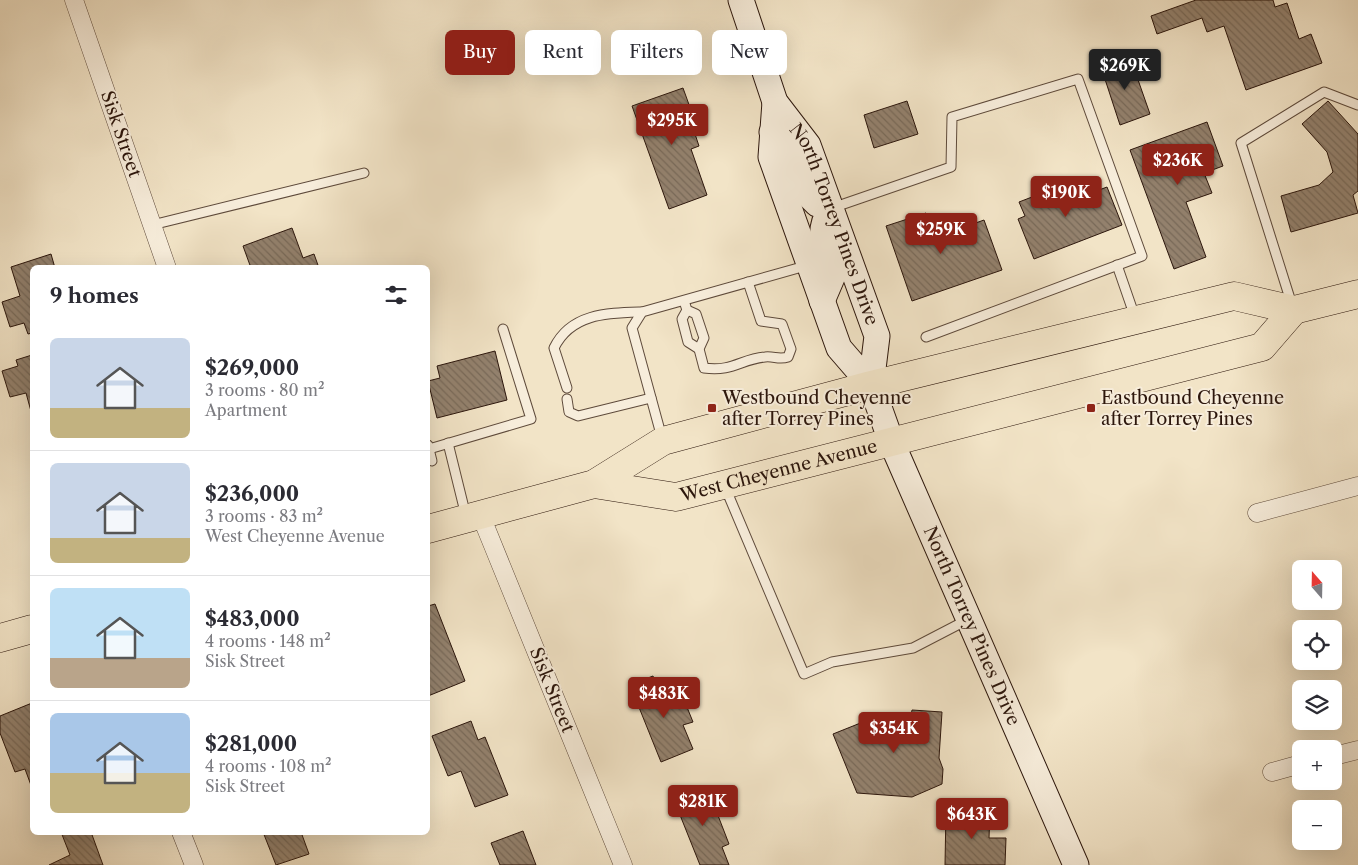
<!DOCTYPE html>
<html lang="en">
<head>
<meta charset="utf-8">
<style>
	body { margin:0; font-family:"Libre Caslon Text",serif; background:#f7f7f7; color:#2b2b33; height:100vh; display:flex; flex-direction:column; font-size:19px; white-space:nowrap }
	* { box-sizing:border-box; margin:0 }
	p { font-size:16px; color:#7c7c81 }
	.icon { flex:none; width:28px; height:28px; fill:none; stroke:currentColor; stroke-width:2; stroke-linecap:round; stroke-linejoin:round }
	.map { position:relative; flex:1; overflow:hidden }
	.details { position:absolute; left:30px; top:265px; width:400px; height:570px; display:flex; flex-direction:column; background:#fff; border-radius:8px; box-shadow:0 5px 20px #0002 }
	.details>* { flex:none }
	.guide { position:absolute; left:445px; top:30px; width:475px; height:45px; display:flex; gap:10px }
	.needle { width:32px; rotate:340deg }
	.tools { position:absolute; left:1292px; top:560px; display:grid; gap:10px }
	.tools a { display:grid; place-items:center; width:50px; height:50px; border-radius:8px; background:#fff; box-shadow:0 5px 20px #0002; font-size:25px }
	.price { position:absolute; translate:-50% -42px; padding:0 11px; border-radius:5px; background:#8f2418; color:#fff; font-size:16px; line-height:32px; filter:drop-shadow(0 1px 2px #0008) }
	.price::after { content:''; position:absolute; left:50%; top:30px; width:15px; height:11px; margin-left:-8px; background:inherit; clip-path:polygon(0 0,100% 0,50% 100%) }
	.price.current { background:#222; color:#fff }
	ul { padding:0; list-style:none }
	li { display:flex; align-items:center; gap:15px; height:125px; padding:0 20px }
	li+li { border-top:1px solid #e1e1e2 }
	li span { display:grid; place-items:center; flex:none; width:140px; height:100px; border-radius:8px; color:#555 }
	li>.icon { margin-inline-start:auto }
	span .icon { width:60px; height:60px; fill:#fffc; stroke-width:1 }
	li b { font-size:21px }
	h2 { display:flex; justify-content:space-between; align-items:center; height:60px; padding:0 20px; font-size:21px }
	.tag { padding:0 18px; border-radius:8px; background:#fff; box-shadow:0 5px 20px #0002; font-size:18px; line-height:45px }
	.tag.current { background:#8f2418; color:#fff }
	.map>svg:first-child { display:block }
</style>
</head>
<body>
<div class="map">
<svg width="1358" height="865" viewBox="0 0 1358 865">
	<defs>
		<pattern id="building-back-hatch" width="6" height="6" patternUnits="userSpaceOnUse" patternTransform="scale(1.25)"><rect width="6" height="6" fill="#93816d"/><path d="M-1 5l2 2M0 0l6 6M5-1l2 2" fill="none" stroke="#786958"/></pattern>
	</defs>
	<rect width="100%" height="100%" fill="#f2e4c7"/>
	<filter id="stains"><feTurbulence type="fractalNoise" baseFrequency=".004" numOctaves="4"/><feColorMatrix values="0 0 0 0 .2 0 0 0 0 .09 0 0 0 0 .02 0 0 0 .5 -.17"/></filter>
	<radialGradient id="worn" r=".72"><stop offset=".6" stop-color="#630" stop-opacity="0"/><stop offset="1" stop-color="#630" stop-opacity=".3"/></radialGradient>
	<!-- building -->
	<g fill="url(#building-back-hatch)" stroke="#2c160c">
		<path d="M 1196,0 L 1273,0 L 1275,7 L 1287,3 L 1299,39 L 1311,34 L 1322,63 L 1246,90 L 1224,26 L 1207,32 L 1202,18 L 1157,34 L 1151,16 Z"/>
		<path d="M 1130,57 L 1150,114 L 1120,125 L 1101,67 Z"/>
		<path d="M 683,88 L 696,124 L 692,125 L 699,146 L 691,149 L 707,195 L 669,209 L 632,106 Z"/>
		<path d="M 907,101 L 918,134 L 874,148 L 864,115 Z"/>
		<path d="M 1328,101 L 1358,134 L 1358,191 L 1353,195 L 1358,213 L 1291,232 L 1281,196 L 1319,185 L 1333,172 L 1327,152 L 1302,124 Z"/>
		<path d="M 1207,122 L 1223,166 L 1204,173 L 1212,193 L 1186,202 L 1206,257 L 1174,269 L 1130,150 Z"/>
		<path d="M 1071,182 L 1078,198 L 1107,187 L 1122,225 L 1034,259 L 1018,219 L 1025,216 L 1019,202 Z"/>
		<path d="M 926,213 L 934,238 L 984,220 L 1002,270 L 912,301 L 886,226 Z"/>
		<path d="M 292,228 L 303,258 L 314,254 L 319,268 L 251,268 L 243,246 Z"/>
		<path d="M 51,254 L 55,268 L 32,268 L 32,333 L 28,334 L 24,323 L 10,327 L 2,302 L 20,296 L 11,267 Z"/>
		<path d="M 495,351 L 507,400 L 437,418 L 428,381 L 440,378 L 437,366 Z"/>
		<path d="M 32,355 L 32,415 L 26,393 L 10,397 L 2,371 L 18,366 L 16,360 Z"/>
		<path d="M 435,604 L 465,681 L 428,696 L 428,606 Z"/>
		<path d="M 653,676 L 661,698 L 680,690 L 693,722 L 683,725 L 693,749 L 661,762 L 630,685 Z"/>
		<path d="M 32,703 L 32,788 L 25,769 L 15,772 L 0,733 L 0,716 Z"/>
		<path d="M 912,710 L 942,712 L 939,758 L 943,769 L 942,784 L 912,797 L 857,793 L 833,734 L 873,718 L 873,713 L 911,716 Z"/>
		<path d="M 471,721 L 478,740 L 485,737 L 508,795 L 475,807 L 461,771 L 448,776 L 432,736 Z"/>
		<path d="M 707,787 L 729,844 L 722,847 L 729,865 L 700,865 L 674,800 Z"/>
		<path d="M 946,810 L 990,811 L 989,838 L 1006,838 L 1005,865 L 945,865 Z"/>
		<path d="M 523,831 L 536,865 L 500,865 L 491,843 Z"/>
		<path d="M 61,832 L 91,832 L 103,865 L 49,865 L 70,855 Z"/>
		<path d="M 263,832 L 301,832 L 309,854 L 276,865 Z"/>
	</g>
	<g fill="none" stroke-linecap="round" stroke-linejoin="round">
		<defs>
			<g id="service">
				<path d="M 832,208 L 951,167 L 952,117 L 1078,79 L 1142,256 L 926,337"/>
				<path d="M 152,225 L 364,173"/>
				<path d="M 1117,265 L 1135,317"/>
				<path d="M 684,301 L 687,310 L 696,314 L 704,338 L 699,349 L 704,368 C 733,372 741,359 765,357 C 774,356 779,360 788,357 L 791,349 L 782,324 L 761,321 L 748,282"/>
				<path d="M 1292,305 L 1241,143 L 1324,92 L 1358,105"/>
				<path d="M 687,310 L 682,319 L 688,342 L 699,349"/>
				<path d="M 567,388 L 554,348 C 571,313 608,313 642,312"/>
				<path d="M 567,399 L 569,412 L 578,416 L 651,398"/>
				<path d="M 662,438 L 632,328 L 642,312 L 809,265"/>
				<path d="M 448,443 L 466,516"/>
				<path d="M 428,445 L 432,461"/>
				<path d="M 429,449 L 531,419 L 503,329"/>
				<path d="M 725,487 L 804,674 L 832,662 L 913,648 L 967,620"/>
			</g>
			<g id="minor">
				<path d="M 74,0 L 167,268"/>
				<path d="M 1257,513 L 1358,486"/>
				<path d="M 481,516 L 623,865"/>
				<path d="M 1334,756 L 1358,750"/>
				<path d="M 1272,772 L 1301,764"/>
				<path d="M 181,832 L 194,865"/>
			</g>
			<g id="secondary">
				<path id="s1" d="M 741,0 L 775,102 L 808,145 L 877,336 L 871,385"/>
				<path id="s2" d="M 775,102 L 771,157 L 839,348 L 871,385 L 891,441 L 1076,865"/>
				<path d="M 772,132 L 782,137 L 807,194 L 817,204 L 831,208 C 815,235 825,246 834,273 L 822,301"/>
			</g>
			<g id="primary">
				<path id="s3" d="M 594,484 L 676,497 L 1262,347 L 1294,310"/>
				<path d="M 428,529 L 594,484 L 663,441 L 871,385 L 1234,296 L 1294,310 L 1358,294"/>
				<path d="M 0,638 L 32,629"/>
			</g>
		</defs>
		<!-- service casing -->
		<use href="#service" stroke="#5e4a3b" stroke-width="11"/>
		<!-- minor casing -->
		<use href="#minor" stroke="#5e4a3b" stroke-width="19"/>
		<!-- secondary casing -->
		<use href="#secondary" stroke="#2c160c" stroke-width="27"/>
		<!-- primary casing -->
		<use href="#primary" stroke="#2c160c" stroke-width="29"/>
		<!-- service -->
		<use href="#service" stroke="#f7eddb" stroke-width="9"/>
		<!-- minor -->
		<use href="#minor" stroke="#f7eddb" stroke-width="18"/>
		<!-- secondary -->
		<use href="#secondary" stroke="#f7eddb" stroke-width="25"/>
		<!-- primary -->
		<use href="#primary" stroke="#f2e4c7" stroke-width="28"/>
	</g>
	<!-- markers -->
	<g fill="#8f2418" stroke="#f7eddb" stroke-width="2">
		<rect x="707" y="403" width="10" height="10" rx="2.5"/>
		<rect x="1086" y="403" width="10" height="10" rx="2.5"/>
	</g>
	<g text-anchor="middle" dominant-baseline="central" stroke-width="4" stroke-linejoin="round" paint-order="stroke">
		<!-- street labels -->
		<g font-size="18" fill="#2c160c" stroke="#f7eddb">
			<text transform="translate(121 134) rotate(71)">Sisk Street</text>
			<text stroke="none"><textPath href="#s1" startOffset="245">North Torrey Pines Drive</textPath></text>
			<text stroke="none"><textPath href="#s3" startOffset="189">West Cheyenne Avenue</textPath></text>
			<text stroke="none"><textPath href="#s2" startOffset="568">North Torrey Pines Drive</textPath></text>
			<text transform="translate(552 690) rotate(68)">Sisk Street</text>
		</g>
		<!-- poi labels -->
		<g font-size="18" fill="#2c160c" stroke="#f7eddb" text-anchor="start">
			<text x="722" y="398">Westbound Cheyenne<tspan x="722" dy="21">after Torrey Pines</tspan></text>
			<text x="1101" y="398">Eastbound Cheyenne<tspan x="1101" dy="21">after Torrey Pines</tspan></text>
		</g>
	</g>
	<rect width="100%" height="100%" filter="url(#stains)"/>
	<rect width="100%" height="100%" fill="url(#worn)"/>
</svg>
<div class="tools">
<a><svg class="needle" viewBox="-14 -14 28 28"><path d="M0-13l5 13h-10z" fill="#e53935"/><path d="M0 13l5-13h-10z" fill="#7c7c81"/></svg></a>
<a><svg class="icon" aria-label="locate" viewBox="0 0 24 24"><circle cx="12" cy="12" r="6"/><path d="M12 2v4M12 18v4M2 12h4M18 12h4"/></svg></a>
<a><svg class="icon" aria-label="layers" viewBox="0 0 24 24"><path d="M12 4l9 5-9 5-9-5zM3 14l9 5 9-5"/></svg></a>
<a>+</a>
<a>−</a>
</div>
<b class="price current" style="left:1125px;top:91px">$269K</b>
<b class="price" style="left:672px;top:146px">$295K</b>
<b class="price" style="left:1178px;top:186px">$236K</b>
<b class="price" style="left:1066px;top:218px">$190K</b>
<b class="price" style="left:941px;top:255px">$259K</b>
<b class="price" style="left:664px;top:719px">$483K</b>
<b class="price" style="left:894px;top:754px">$354K</b>
<b class="price" style="left:703px;top:827px">$281K</b>
<b class="price" style="left:972px;top:840px">$643K</b>
<div class="guide">
<a class="tag current">Buy</a>
<a class="tag">Rent</a>
<a class="tag">Filters</a>
<a class="tag">New</a>
</div>
<section class="details">
<h2>9 homes<svg class="icon" aria-label="filters" viewBox="0 0 24 24"><path d="M4 7h16M4 17h16"/><circle cx="9" cy="7" r="2"/><circle cx="15" cy="17" r="2"/></svg></h2>
<ul>
<li><span style="background:linear-gradient(#c9d6e8 70%,#c2b280 0)"><svg class="icon" aria-label="home" viewBox="0 0 24 24"><path d="M3 11l9-7 9 7M6 9v11h12V9"/></svg></span><div><b>$269,000</b><p>3 rooms · 80 m²</p><p>Apartment</p></div></li>
<li><span style="background:linear-gradient(#c9d6e8 75%,#c2b280 0)"><svg class="icon" aria-label="home" viewBox="0 0 24 24"><path d="M3 11l9-7 9 7M6 9v11h12V9"/></svg></span><div><b>$236,000</b><p>3 rooms · 83 m²</p><p>West Cheyenne Avenue</p></div></li>
<li><span style="background:linear-gradient(#bfe0f5 70%,#b9a48a 0)"><svg class="icon" aria-label="home" viewBox="0 0 24 24"><path d="M3 11l9-7 9 7M6 9v11h12V9"/></svg></span><div><b>$483,000</b><p>4 rooms · 148 m²</p><p>Sisk Street</p></div></li>
<li><span style="background:linear-gradient(#a9c7e8 60%,#c2b280 0)"><svg class="icon" aria-label="home" viewBox="0 0 24 24"><path d="M3 11l9-7 9 7M6 9v11h12V9"/></svg></span><div><b>$281,000</b><p>4 rooms · 108 m²</p><p>Sisk Street</p></div></li>
</ul>
</section>
</div>
</body>
</html>
